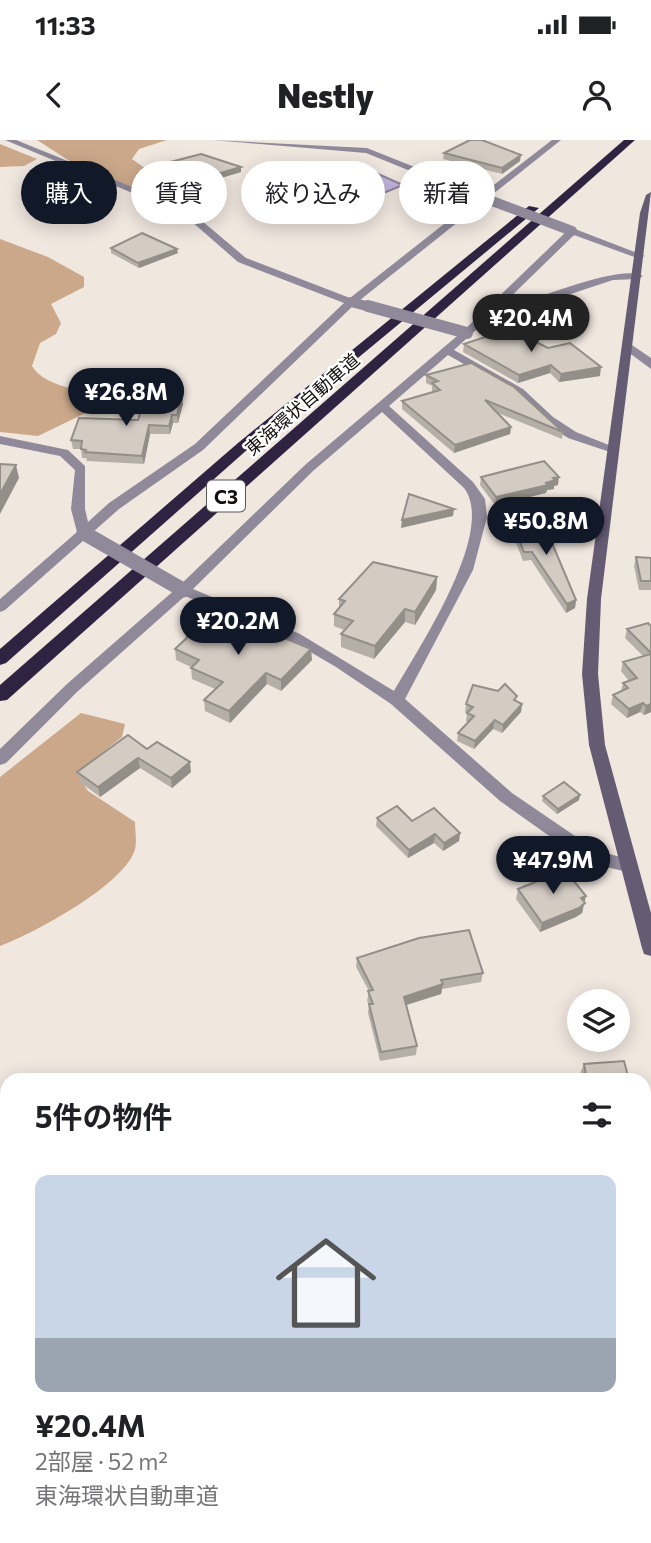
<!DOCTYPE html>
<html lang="ja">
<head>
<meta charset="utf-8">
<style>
	body { margin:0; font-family:Commissioner,"Noto Sans JP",sans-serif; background:#f2f2f2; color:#202124; height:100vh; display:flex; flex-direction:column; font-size:26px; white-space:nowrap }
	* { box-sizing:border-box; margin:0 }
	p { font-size:23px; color:#757577 }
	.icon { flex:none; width:38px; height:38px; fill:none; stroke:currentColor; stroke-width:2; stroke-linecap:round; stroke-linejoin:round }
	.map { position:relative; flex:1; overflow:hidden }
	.drawer { position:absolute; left:0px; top:933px; width:651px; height:471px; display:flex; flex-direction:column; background:#fff; border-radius:21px 21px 0 0; box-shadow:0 4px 18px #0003 }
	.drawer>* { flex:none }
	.banner { position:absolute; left:21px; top:21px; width:609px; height:63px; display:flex; gap:14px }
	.buttons { position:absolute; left:567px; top:849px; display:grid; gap:14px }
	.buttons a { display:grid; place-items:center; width:63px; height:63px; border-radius:50%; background:#fff; box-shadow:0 4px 18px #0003; font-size:35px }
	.price { position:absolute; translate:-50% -60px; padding:0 16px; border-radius:24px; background:#111827; color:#fff; font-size:23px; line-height:46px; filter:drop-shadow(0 2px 4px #0008) }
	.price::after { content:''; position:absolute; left:50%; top:42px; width:21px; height:16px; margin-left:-10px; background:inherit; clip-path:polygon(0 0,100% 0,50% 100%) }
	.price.current { background:#222; color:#fff }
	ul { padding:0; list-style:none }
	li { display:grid; align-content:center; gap:14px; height:371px; padding:0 35px }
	li span { display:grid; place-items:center; height:217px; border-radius:14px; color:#555 }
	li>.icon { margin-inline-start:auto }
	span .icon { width:126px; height:126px; fill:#fffc; stroke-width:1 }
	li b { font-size:30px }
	h2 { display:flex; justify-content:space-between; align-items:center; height:84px; padding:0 35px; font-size:30px }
	.tag { padding:0 24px; border-radius:32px; background:#fff; box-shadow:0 4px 18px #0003; font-size:24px; line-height:63px }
	.tag.current { background:#111827; color:#fff }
	.status { display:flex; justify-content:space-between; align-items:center; height:49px; padding:0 35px; background:#fff; direction:ltr }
	.status svg { height:19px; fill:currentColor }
	header { display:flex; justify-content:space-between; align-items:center; height:91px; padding:0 35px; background:#fff; font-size:32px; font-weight:800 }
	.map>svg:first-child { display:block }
</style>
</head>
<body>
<div class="status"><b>11:33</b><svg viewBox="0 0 49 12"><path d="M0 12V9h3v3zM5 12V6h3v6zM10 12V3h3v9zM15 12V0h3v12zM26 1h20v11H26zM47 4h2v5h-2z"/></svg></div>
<header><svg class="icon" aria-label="back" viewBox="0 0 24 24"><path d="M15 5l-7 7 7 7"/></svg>Nestly<svg class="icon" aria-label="person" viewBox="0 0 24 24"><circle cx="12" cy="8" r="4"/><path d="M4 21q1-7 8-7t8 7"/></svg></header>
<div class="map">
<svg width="651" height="1403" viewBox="0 0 651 1403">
	<rect width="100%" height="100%" fill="#f0e7df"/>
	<!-- forest -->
	<g fill="#cba88a">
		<path d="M 37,0 L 167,0 L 139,9 L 132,19 L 149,31 L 160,53 L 140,53 L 82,29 Z"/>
		<path d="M 0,5 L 0,4 L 37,19 L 24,26 L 0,27 Z"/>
		<path d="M 0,99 L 48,117 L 84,137 L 84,147 L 51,164 L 61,183 L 56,194 L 40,203 L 32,226 C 47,250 82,244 100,266 L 38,296 L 0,292 Z"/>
		<path d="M 81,573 L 125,584 L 122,597 L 83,628 L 81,640 L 88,651 L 135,682 C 135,690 137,701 135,709 C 126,744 33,794 0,806 L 0,637 Z"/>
	</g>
	<!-- water -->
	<path fill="#c4b5dd" stroke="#8f839e" stroke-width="2" d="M 326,29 L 367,29 L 403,45 L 338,72 L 299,49 L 314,35 Z"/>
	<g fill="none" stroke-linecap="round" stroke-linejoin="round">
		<!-- street -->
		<g fill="#8f899a" fill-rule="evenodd">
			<path d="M 5,0 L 16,0 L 189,70 L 246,118 L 350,158 L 477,58 L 366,13 L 212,0 L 367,8 L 482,54 L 552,0 L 561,0 L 355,164 L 203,310 L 119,369 L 5,470 L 0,472 L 0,459 L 77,392 L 71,369 L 75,330 L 60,316 L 0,304 L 0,296 L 68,310 L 85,326 L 85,369 L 88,382 L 109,363 L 195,304 L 344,163 L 238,122 L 183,74 Z"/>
			<path d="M 569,89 L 575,89 L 645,116 L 637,118 L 574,95 L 495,172 C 523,164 622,122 643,136 L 638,139 L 613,140 L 501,177 L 488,179 L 454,210 L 523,249 L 553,277 L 576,292 L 619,309 L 613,313 L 568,298 L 545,283 L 515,253 L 448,215 L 389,266 L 473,342 L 485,359 L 487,377 L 473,430 L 405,559 L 512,653 L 597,711 L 633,720 L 636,725 L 633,730 L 627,732 L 586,722 L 500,661 L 391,564 L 336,527 L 290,500 L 185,456 L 77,552 L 6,623 L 0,625 L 0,609 L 67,544 L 178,447 L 305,325 L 463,191 ZM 382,272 L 464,348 C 497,391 418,509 394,551 L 300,494 L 193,449 L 313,331 Z"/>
			<path d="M 624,205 L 632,205 L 651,218 L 651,229 L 624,209 Z"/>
		</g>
		<!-- secondary -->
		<path fill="#655c74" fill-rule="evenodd" d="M 651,52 L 601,459 L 598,534 L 605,605 L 651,773 L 651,816 L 644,814 L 642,808 L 589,605 L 582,534 L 587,459 L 640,73 L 646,55 Z"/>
		<!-- highway -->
		<g fill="#302342" fill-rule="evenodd">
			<path d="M 624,0 L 635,0 L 7,560 L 0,561 L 0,545 Z"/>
			<path d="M 529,66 L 539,68 L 248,309 L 6,523 L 0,525 L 0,509 L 238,303 Z"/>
		</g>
		<!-- street-bridge-far2 -->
		<g stroke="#8f899a" stroke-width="10">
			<path d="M 484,58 L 572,91"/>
			<path d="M 351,162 L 374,168"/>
		</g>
		<!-- street-bridge-far1 -->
		<path stroke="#8f899a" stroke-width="12" d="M 368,166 L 467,193"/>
		<!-- street-bridge -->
		<path stroke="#8f899a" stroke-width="15" d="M 84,393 L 183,450"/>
	</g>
	<!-- wall -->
	<g fill="#b6afa8">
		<path d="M 444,13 L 520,21 L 502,34 L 443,19 Z"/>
		<path d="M 155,26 L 241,27 L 241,32 L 184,49 L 156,31 Z"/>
		<path d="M 111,108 L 178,113 L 139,128 L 111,113 Z"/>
		<path d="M 506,196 L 600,236 L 559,242 L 550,233 L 518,243 L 463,212 L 464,204 Z"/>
		<path d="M 426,235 L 563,292 L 562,299 L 498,273 L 511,287 L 510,294 L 454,313 L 402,269 L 402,261 L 433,252 L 432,251 L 432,246 L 426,243 Z"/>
		<path d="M 182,255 L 183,264 L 178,283 L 173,283 L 170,294 L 150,294 L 144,324 L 87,321 L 86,318 L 82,318 L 81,309 L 73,309 L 71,300 L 138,280 L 152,263 Z"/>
		<path d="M 481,337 L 558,345 L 554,346 L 554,349 L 547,350 L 546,353 L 495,365 L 480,345 Z"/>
		<path d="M 514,387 L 576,460 L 575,468 L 566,473 L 531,420 L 523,421 L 513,395 Z"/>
		<path d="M 636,417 L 651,418 L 651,450 L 639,450 L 634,426 Z"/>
		<path d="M 437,437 L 436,450 L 415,485 L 405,482 L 374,519 L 341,507 L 341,494 L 344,490 L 334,486 L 334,474 L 339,468 L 339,459 Z"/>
		<path d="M 651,486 L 651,572 L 644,575 L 640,572 L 627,578 L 611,564 L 613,555 L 621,551 L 623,543 L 629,541 L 621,531 L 623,522 L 643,516 L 625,498 L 627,489 Z"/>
		<path d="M 185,490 L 312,520 L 281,551 L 267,544 L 230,583 L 205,571 L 204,560 L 215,549 L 192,539 L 191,527 L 176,520 L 175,509 L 186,499 Z"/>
		<path d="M 517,561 L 522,564 L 521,572 L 502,593 L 493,589 L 474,609 L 457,601 L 458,593 L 468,582 L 466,581 L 467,573 L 465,572 L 466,564 Z"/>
		<path d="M 147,609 L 191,632 L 172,648 L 140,628 L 100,657 L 80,642 L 77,632 Z"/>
		<path d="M 543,656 L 579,660 L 557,674 L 542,661 Z"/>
		<path d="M 377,678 L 412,681 L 460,693 L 459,701 L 443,711 L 434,703 L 408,718 L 376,686 Z"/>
		<path d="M 518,749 L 584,762 L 582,773 L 576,777 L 540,792 L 516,759 Z"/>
		<path d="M 357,818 L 483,833 L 481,842 L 442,849 L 441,854 L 406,865 L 417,906 L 416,915 L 380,921 L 368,873 L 369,864 L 367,861 L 369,851 L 356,827 Z"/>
		<path d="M 584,924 L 629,940 L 581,940 L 580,934 Z"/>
		<path d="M 644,958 L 651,986 L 651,1067 L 644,1067 Z"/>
		<path d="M 396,1396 L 558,1396 L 545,1403 L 399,1403 Z"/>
		<path d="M 559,1396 L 644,1396 L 651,1403 L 562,1403 Z"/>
	</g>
	<!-- shaded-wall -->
	<g fill="#948e88">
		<path d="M 521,15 L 520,21 L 502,34 L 502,28 Z"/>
		<path d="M 241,27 L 241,32 L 184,49 L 183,44 Z"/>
		<path d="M 177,109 L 178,113 L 139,128 L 138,123 Z"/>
		<path d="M 551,225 L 550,233 L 518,243 L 519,235 Z"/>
		<path d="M 601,227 L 600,236 L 559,242 L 561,234 Z"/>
		<path d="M 182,255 L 183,264 L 178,283 L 177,275 Z"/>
		<path d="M 172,275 L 173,283 L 170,294 L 169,286 Z"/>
		<path d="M 149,285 L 150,294 L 144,324 L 142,316 Z"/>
		<path d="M 511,287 L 510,294 L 454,313 L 455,305 Z"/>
		<path d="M 16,325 L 19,338 L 0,374 L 0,354 Z"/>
		<path d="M 559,337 L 558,345 L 554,346 L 554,349 L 547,350 L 546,353 L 495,365 L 496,357 Z"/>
		<path d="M 454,369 L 453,376 L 401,388 L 402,380 Z"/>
		<path d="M 437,437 L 436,450 L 415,485 L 415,472 Z"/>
		<path d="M 576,460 L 575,468 L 566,473 L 567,464 Z"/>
		<path d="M 405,469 L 405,482 L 374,519 L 375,506 Z"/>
		<path d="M 311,509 L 312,520 L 281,551 L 281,540 Z"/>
		<path d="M 266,533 L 267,544 L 230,583 L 229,571 Z"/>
		<path d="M 643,563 L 640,572 L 627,578 L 629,569 Z"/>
		<path d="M 522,564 L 521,572 L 502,593 L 503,585 Z"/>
		<path d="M 651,564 L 651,572 L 644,575 L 646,566 Z"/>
		<path d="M 495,580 L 493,589 L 474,609 L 475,601 Z"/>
		<path d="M 138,618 L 140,628 L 100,657 L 98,647 Z"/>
		<path d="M 190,622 L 191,632 L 172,648 L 171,638 Z"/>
		<path d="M 580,655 L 579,660 L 557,674 L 558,669 Z"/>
		<path d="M 460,693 L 459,701 L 443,711 L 444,703 Z"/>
		<path d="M 435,694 L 434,703 L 408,718 L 409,710 Z"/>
		<path d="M 586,756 L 582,773 L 576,777 L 540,792 L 542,783 Z"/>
		<path d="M 443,844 L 441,854 L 403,866 L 404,857 Z"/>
		<path d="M 651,1184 L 651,1189 L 644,1193 L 644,1189 Z"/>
		<path d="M 7,1214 L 7,1222 L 0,1225 L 0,1218 Z"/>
		<path d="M 553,1396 L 558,1396 L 545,1403 L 539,1403 Z"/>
	</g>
	<!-- building -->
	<g fill="#d4cbc3" stroke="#948e88" stroke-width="2">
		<path d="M 470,0 L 482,0 L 521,15 L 502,28 L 444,13 Z"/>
		<path d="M 201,14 L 241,27 L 183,44 L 155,26 Z"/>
		<path d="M 142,93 L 177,109 L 138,123 L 111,108 Z"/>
		<path d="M 500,192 L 506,196 L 518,193 L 548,208 L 570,203 L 601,227 L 561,234 L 551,225 L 519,235 L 464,204 Z"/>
		<path d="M 471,223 L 514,247 L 563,292 L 485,260 L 511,287 L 455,305 L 402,261 L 440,250 L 432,243 L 438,241 L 426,235 Z"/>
		<path d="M 154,255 L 182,255 L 177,275 L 172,275 L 169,286 L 149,285 L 142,316 L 85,312 L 86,310 L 81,309 L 82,301 L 71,300 L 79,278 L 138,280 L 143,263 L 152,263 Z"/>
		<path d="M 544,321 L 559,337 L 553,338 L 555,340 L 546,343 L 548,345 L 496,357 L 481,337 Z"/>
		<path d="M 0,324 L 16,325 L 0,354 Z"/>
		<path d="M 409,354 L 454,369 L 402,380 Z"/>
		<path d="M 544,384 L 576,460 L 567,464 L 532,412 L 524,412 L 514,387 Z"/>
		<path d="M 636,417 L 651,418 L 651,441 L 641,441 Z"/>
		<path d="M 373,422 L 437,437 L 415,472 L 405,469 L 375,506 L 341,494 L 353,481 L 334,474 L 345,461 L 339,459 Z"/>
		<path d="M 200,475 L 244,490 L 250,484 L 311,509 L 281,540 L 266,533 L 229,571 L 204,560 L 223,542 L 191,528 L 199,520 L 175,509 L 192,493 L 185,490 Z"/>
		<path d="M 648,483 L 651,486 L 651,513 L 627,489 Z"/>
		<path d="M 651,514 L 651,564 L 646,566 L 643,563 L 629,569 L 613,555 L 628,548 L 623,543 L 637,538 L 623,522 Z"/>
		<path d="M 505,544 L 517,556 L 514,560 L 522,564 L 503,585 L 495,580 L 475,601 L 458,593 L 474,576 L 467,573 L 473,567 L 466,564 L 473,545 L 498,551 Z"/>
		<path d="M 128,595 L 147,609 L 157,602 L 190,622 L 171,638 L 138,618 L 98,647 L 77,632 Z"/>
		<path d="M 564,642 L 580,655 L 558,669 L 543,656 Z"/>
		<path d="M 397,666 L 412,681 L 434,668 L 460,693 L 444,703 L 435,694 L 409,710 L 377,678 Z"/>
		<path d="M 565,730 L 586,756 L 581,758 L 585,763 L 579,768 L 542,783 L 518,749 Z"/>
		<path d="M 469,790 L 483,833 L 441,840 L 443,844 L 404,857 L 417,906 L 381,912 L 369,864 L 373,864 L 368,851 L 373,850 L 357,818 L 419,798 Z"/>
		<path d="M 624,921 L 629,940 L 587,940 L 584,924 Z"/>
		<path d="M 644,958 L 651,986 L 651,1058 L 644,1059 Z"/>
		<path d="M 651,1101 L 651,1184 L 644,1189 L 644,1106 Z"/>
		<path d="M 7,1155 L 7,1214 L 0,1218 L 0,1158 Z"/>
		<path d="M 644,1364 L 648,1374 L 651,1373 L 651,1403 L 568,1403 L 565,1396 L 644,1396 Z"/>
		<path d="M 399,1396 L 553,1396 L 539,1403 L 517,1403 L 516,1401 L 511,1403 L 401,1403 Z"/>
	</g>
	<g text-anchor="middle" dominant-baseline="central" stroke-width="5" stroke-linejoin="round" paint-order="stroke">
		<!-- far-street labels -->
		<g font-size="18" fill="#120f0c" stroke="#fff">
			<text transform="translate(302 264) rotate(-41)">東海環状自動車道</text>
		</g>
		<!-- shield labels -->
		<rect fill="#fff" stroke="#595755" stroke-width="2" x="207" y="340.5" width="38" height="31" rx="5"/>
		<g font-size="19" font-weight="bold" fill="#120f0c">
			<text x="226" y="356">C3</text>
		</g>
	</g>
</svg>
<div class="buttons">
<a><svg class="icon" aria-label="layers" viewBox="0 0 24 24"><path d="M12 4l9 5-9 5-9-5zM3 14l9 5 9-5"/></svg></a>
</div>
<b class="price current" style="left:531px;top:214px">¥20.4M</b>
<b class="price" style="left:126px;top:288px">¥26.8M</b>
<b class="price" style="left:546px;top:417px">¥50.8M</b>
<b class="price" style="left:238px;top:517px">¥20.2M</b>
<b class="price" style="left:553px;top:756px">¥47.9M</b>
<div class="banner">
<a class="tag current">購入</a>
<a class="tag">賃貸</a>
<a class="tag">絞り込み</a>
<a class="tag">新着</a>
</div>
<section class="drawer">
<h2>5件の物件<svg class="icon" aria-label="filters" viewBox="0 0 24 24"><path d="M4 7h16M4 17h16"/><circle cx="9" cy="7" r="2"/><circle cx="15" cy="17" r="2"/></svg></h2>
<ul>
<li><span style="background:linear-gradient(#c9d6e8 75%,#9aa5b1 0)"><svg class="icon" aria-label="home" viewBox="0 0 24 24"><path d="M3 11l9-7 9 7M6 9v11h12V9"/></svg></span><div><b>¥20.4M</b><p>2部屋 · 52 m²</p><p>東海環状自動車道</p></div></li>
</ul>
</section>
</div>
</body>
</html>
